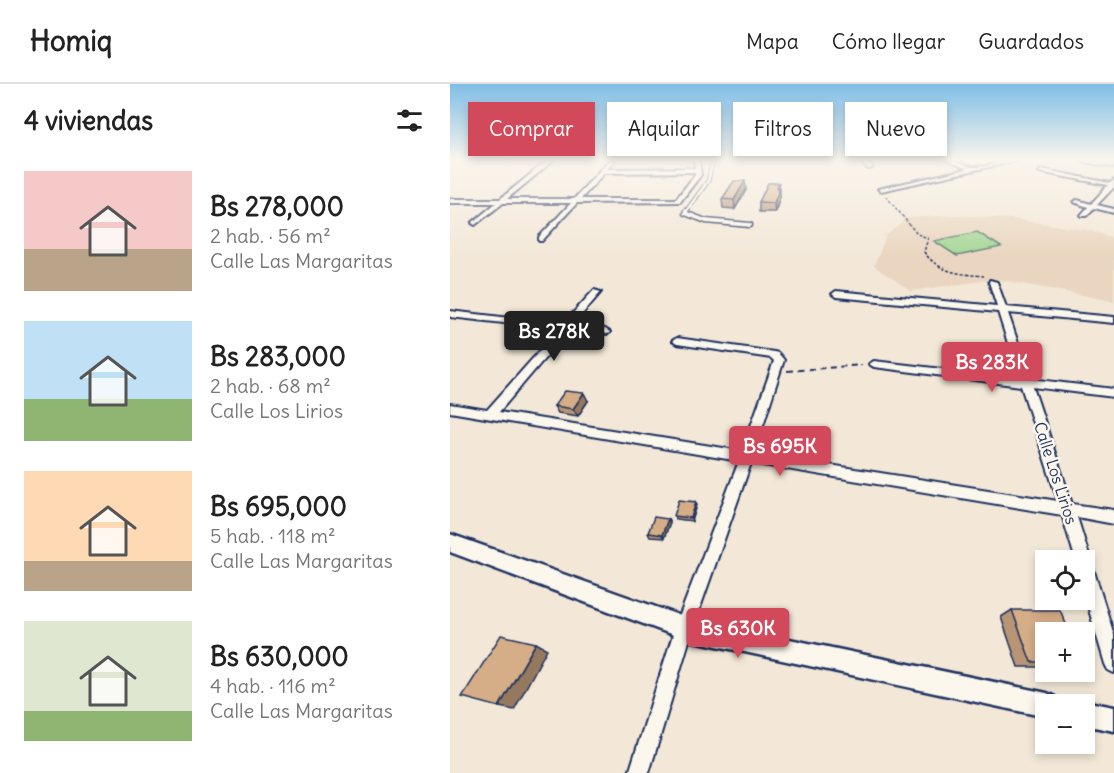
<!DOCTYPE html>
<html lang="es">
<head>
<meta charset="utf-8">
<style>
	body { margin:0; font-family:Delius,sans-serif; background:#f2f2f2; color:#222; height:100vh; display:flex; flex-direction:column; font-size:22px; white-space:nowrap }
	* { box-sizing:border-box; margin:0 }
	p { font-size:20px; color:#767676 }
	.icon { flex:none; width:33px; height:33px; fill:none; stroke:currentColor; stroke-width:2; stroke-linecap:round; stroke-linejoin:round }
	.map { position:relative; flex:1; overflow:hidden }
	.sheet { display:flex; flex-direction:column; background:#fff; width:450px }
	.sheet>* { flex:none }
	.banner { position:absolute; left:18px; top:18px; width:555px; height:54px; display:flex; gap:12px }
	.buttons { position:absolute; left:585px; top:466px; display:grid; gap:12px }
	.buttons a { display:grid; place-items:center; width:60px; height:60px; border-radius:0px; background:#fff; box-shadow:0 3px 9px #0003; font-size:30px }
	.price { position:absolute; translate:-50% -51px; padding:0 14px; border-radius:6px; background:#d1495b; color:#fff; font-size:20px; line-height:39px; filter:drop-shadow(0 2px 3px #0008) }
	.price::after { content:''; position:absolute; left:50%; top:36px; width:18px; height:14px; margin-left:-9px; background:inherit; clip-path:polygon(0 0,100% 0,50% 100%) }
	.price.selected { background:#222; color:#fff }
	ul { padding:0; list-style:none }
	li { display:flex; align-items:center; gap:18px; height:150px; padding:0 24px }
	li span { display:grid; place-items:center; flex:none; width:168px; height:120px; border-radius:0px; color:#555 }
	li>.icon { margin-inline-start:auto }
	span .icon { width:72px; height:72px; fill:#fffc; stroke-width:1 }
	li b { font-size:26px }
	h2 { display:flex; justify-content:space-between; align-items:center; height:72px; padding:0 24px; font-size:26px }
	.pill { padding:0 21px; border-radius:0px; background:#fff; box-shadow:0 3px 9px #0003; font-size:21px; line-height:54px }
	.pill.selected { background:#d1495b; color:#fff }
	header { display:flex; align-items:center; gap:36px; box-sizing:border-box; height:84px; padding:0 30px; background:#fff; border-bottom:2px solid #e0e0e0 }
	header strong { font-size:28px }
	nav { display:flex; gap:33px; margin-inline-start:auto; font-size:21px }
	main { display:flex; flex:1; min-height:0 }
	.map>svg:first-child { display:block }
</style>
</head>
<body>
<header>
<strong>Homiq</strong>
<nav><a>Mapa</a><a>Cómo llegar</a><a>Guardados</a></nav>
</header>
<main>
<section class="sheet">
<h2>4 viviendas<svg class="icon" aria-label="filters" viewBox="0 0 24 24"><path d="M4 7h16M4 17h16"/><circle cx="9" cy="7" r="2"/><circle cx="15" cy="17" r="2"/></svg></h2>
<ul>
<li><span style="background:linear-gradient(#f6c9c9 65%,#b9a48a 0)"><svg class="icon" aria-label="home" viewBox="0 0 24 24"><path d="M3 11l9-7 9 7M6 9v11h12V9"/></svg></span><div><b>Bs 278,000</b><p>2 hab. · 56 m²</p><p>Calle Las Margaritas</p></div></li>
<li><span style="background:linear-gradient(#bfe0f5 65%,#8fb573 0)"><svg class="icon" aria-label="home" viewBox="0 0 24 24"><path d="M3 11l9-7 9 7M6 9v11h12V9"/></svg></span><div><b>Bs 283,000</b><p>2 hab. · 68 m²</p><p>Calle Los Lirios</p></div></li>
<li><span style="background:linear-gradient(#ffd9b3 75%,#b9a48a 0)"><svg class="icon" aria-label="home" viewBox="0 0 24 24"><path d="M3 11l9-7 9 7M6 9v11h12V9"/></svg></span><div><b>Bs 695,000</b><p>5 hab. · 118 m²</p><p>Calle Las Margaritas</p></div></li>
<li><span style="background:linear-gradient(#dfe7d0 75%,#8fb573 0)"><svg class="icon" aria-label="home" viewBox="0 0 24 24"><path d="M3 11l9-7 9 7M6 9v11h12V9"/></svg></span><div><b>Bs 630,000</b><p>4 hab. · 116 m²</p><p>Calle Las Margaritas</p></div></li>
</ul>
</section>
<div class="map">
<svg width="664" height="689" viewBox="0 0 664 689">
	<rect width="100%" height="100%" fill="#f3e8d8"/>
	<filter id="ink" filterUnits="userSpaceOnUse"><feTurbulence type="fractalNoise" baseFrequency=".0167" numOctaves="2"/><feDisplacementMap in="SourceGraphic" scale="12" xChannelSelector="R" yChannelSelector="G"/><feConvolveMatrix kernelMatrix="1 2 1 2 8 2 1 2 1" color-interpolation-filters="sRGB"/></filter>
	<g filter="url(#ink)">
		<!-- built -->
		<path fill="#ead6c0" d="M 505,131 L 564,135 L 641,147 L 664,154 L 664,217 L 546,195 L 461,207 L 424,182 L 436,152 L 457,134 Z"/>
		<!-- green -->
		<path fill="#a7d798" stroke="#61837b" stroke-width="1.5" d="M 527,148 L 551,163 L 507,172 L 484,157 Z"/>
		<g fill="none" stroke-linecap="round" stroke-linejoin="round">
			<defs>
				<path id="service-far1" d="M 235,129 L 258,97 L 263,76"/>
				<path id="service" d="M 236,127 L 235,129 L 256,137 L 300,141"/>
				<g id="minor">
					<path d="M 98,76 L 104,76 L 57,115 L 124,115 L 159,76 L 165,76 L 157,85 L 245,84 L 244,76 L 249,76 L 251,91 L 230,118 L 127,119 L 92,157 L 89,157 L 89,153 L 121,119 L 53,119 L 25,141 L 22,139 L 23,138 L 46,119 L 0,119 L 0,115 L 50,115 ZM 245,88 L 245,91 L 226,115 L 131,115 L 154,89 Z"/>
					<path d="M 408,76 L 413,76 L 423,84 L 418,85 Z"/>
					<path d="M 496,76 C 506,76 515,83 525,83 C 540,83 554,75 570,76 L 431,107 L 428,105 L 517,85 Z"/>
					<path d="M 630,76 L 664,79 L 664,83 L 633,78 Z"/>
					<path d="M 591,85 L 660,99 L 664,96 L 664,103 L 647,121 L 664,125 L 664,129 L 644,124 L 636,132 L 632,132 L 631,131 L 638,123 L 624,118 L 627,116 L 641,120 L 658,101 L 589,88 Z"/>
					<path d="M 540,196 L 547,198 L 556,223 L 664,233 L 664,239 L 558,229 L 580,295 L 664,305 L 664,313 L 583,303 L 622,420 L 664,426 L 664,440 L 627,433 L 664,551 L 664,589 L 658,586 L 655,580 L 634,509 L 634,477 L 626,477 L 612,431 L 301,379 L 243,544 L 199,689 L 179,689 L 225,544 L 289,377 L 0,328 L 0,320 L 37,326 L 109,245 L 0,233 L 0,227 L 113,240 L 144,206 L 151,208 L 123,241 L 155,245 L 160,248 L 158,250 L 118,247 L 49,328 L 292,367 L 324,277 L 321,274 L 227,260 L 222,257 L 227,254 L 324,268 L 328,269 L 334,276 L 304,369 L 608,417 L 571,302 L 424,283 L 419,280 L 424,277 L 569,294 L 548,228 L 386,213 L 382,210 L 386,207 L 547,222 L 539,198 Z"/>
				</g>
				<g id="tertiary">
					<path d="M 0,450 L 234,533 L 597,609 L 605,613 L 609,621 L 596,621 L 596,633 L 234,555 L 0,468 Z"/>
					<path d="M 634,617 L 664,623 L 664,647 L 634,641 L 634,621 L 625,621 Z"/>
				</g>
			</defs>
			<!-- service-far1 casing -->
			<use href="#service-far1" stroke="#1b2f5e" stroke-width="5"/>
			<!-- service casing -->
			<use href="#service" stroke="#1b2f5e" stroke-width="7"/>
			<!-- minor casing -->
			<use href="#minor" stroke="#1b2f5e" stroke-width="4"/>
			<!-- tertiary casing -->
			<use href="#tertiary" stroke="#1b2f5e" stroke-width="5"/>
			<!-- path-far1 -->
			<path stroke="#1b2f5e" stroke-width="1.5" stroke-dasharray="3 2" stroke-linecap="butt" d="M 436,112 L 467,150 L 478,154 L 474,168 C 489,189 510,190 534,192"/>
			<!-- path -->
			<path stroke="#1b2f5e" stroke-width="2" stroke-dasharray="6 4.5" stroke-linecap="butt" d="M 337,287 L 412,281"/>
			<!-- service-far1 -->
			<use href="#service-far1" stroke="#fbf7ec" stroke-width="3"/>
			<!-- service -->
			<use href="#service" stroke="#fbf7ec" stroke-width="4"/>
			<!-- minor -->
			<use href="#minor" fill="#fbf7ec" fill-rule="evenodd"/>
			<!-- tertiary -->
			<use href="#tertiary" fill="#fbf7ec" fill-rule="evenodd"/>
		</g>
		<!-- wall -->
		<g fill="#b79574" stroke="#1b2f5e" stroke-width="1.5">
			<path d="M 295,97 L 296,106 L 285,125 L 273,124 L 272,115 Z"/>
			<path d="M 329,104 L 330,113 L 325,128 L 309,128 L 309,118 Z"/>
			<path d="M 138,317 L 128,332 L 108,329 L 104,322 Z"/>
			<path d="M 246,418 L 247,421 L 242,437 L 226,435 L 224,432 Z"/>
			<path d="M 218,435 L 220,438 L 214,454 L 200,453 L 198,449 Z"/>
			<path d="M 562,526 L 596,549 L 596,583 L 568,583 L 551,533 Z"/>
		</g>
		<!-- shaded-wall -->
		<g fill="#95795e" stroke="#1b2f5e" stroke-width="1.5">
			<path d="M 295,97 L 296,106 L 285,125 L 284,116 Z"/>
			<path d="M 329,99 L 329,108 L 330,104 L 330,113 L 325,128 L 324,119 Z"/>
			<path d="M 134,309 L 138,317 L 128,332 L 123,325 Z"/>
			<path d="M 246,418 L 247,421 L 242,437 L 241,434 Z"/>
			<path d="M 218,435 L 220,438 L 214,454 L 212,451 Z"/>
			<path d="M 86,559 L 97,565 L 64,626 L 49,623 Z"/>
		</g>
		<!-- building -->
		<g fill="#d5ad87" stroke="#1b2f5e" stroke-width="1.5">
			<path d="M 284,97 L 295,97 L 284,116 L 272,115 Z"/>
			<path d="M 318,99 L 329,99 L 327,104 L 330,104 L 324,119 L 309,118 Z"/>
			<path d="M 115,307 L 134,309 L 123,325 L 104,322 Z"/>
			<path d="M 229,416 L 246,418 L 241,434 L 224,432 Z"/>
			<path d="M 204,433 L 218,435 L 212,451 L 198,449 Z"/>
			<path d="M 562,526 L 610,526 L 620,549 L 596,549 L 596,578 L 581,578 Z"/>
			<path d="M 51,551 L 86,559 L 49,623 L 12,613 Z"/>
		</g>
	</g>
	<!-- sky -->
	<linearGradient id="sky" x2="0" y2="1"><stop stop-color="#7fbee6"/><stop offset="0.44" stop-color="#faf5ed"/><stop offset="1" stop-color="#faf5ed" stop-opacity="0"/></linearGradient>
	<rect width="664" height="172" fill="url(#sky)"/>
	<g text-anchor="middle" dominant-baseline="central" stroke-width="5" stroke-linejoin="round" paint-order="stroke">
		<!-- street labels -->
		<g font-size="16" fill="#1b2f5e" stroke="#fbf7ec">
			<text transform="translate(606 389) rotate(72)">Calle Los Lirios</text>
		</g>
	</g>
</svg>
<div class="buttons">
<a><svg class="icon" aria-label="locate" viewBox="0 0 24 24"><circle cx="12" cy="12" r="6"/><path d="M12 2v4M12 18v4M2 12h4M18 12h4"/></svg></a>
<a>+</a>
<a>−</a>
</div>
<b class="price selected" style="left:104px;top:278px">Bs 278K</b>
<b class="price" style="left:542px;top:309px">Bs 283K</b>
<b class="price" style="left:330px;top:393px">Bs 695K</b>
<b class="price" style="left:288px;top:575px">Bs 630K</b>
<div class="banner">
<a class="pill selected">Comprar</a>
<a class="pill">Alquilar</a>
<a class="pill">Filtros</a>
<a class="pill">Nuevo</a>
</div>
</div>
</main>
</body>
</html>
